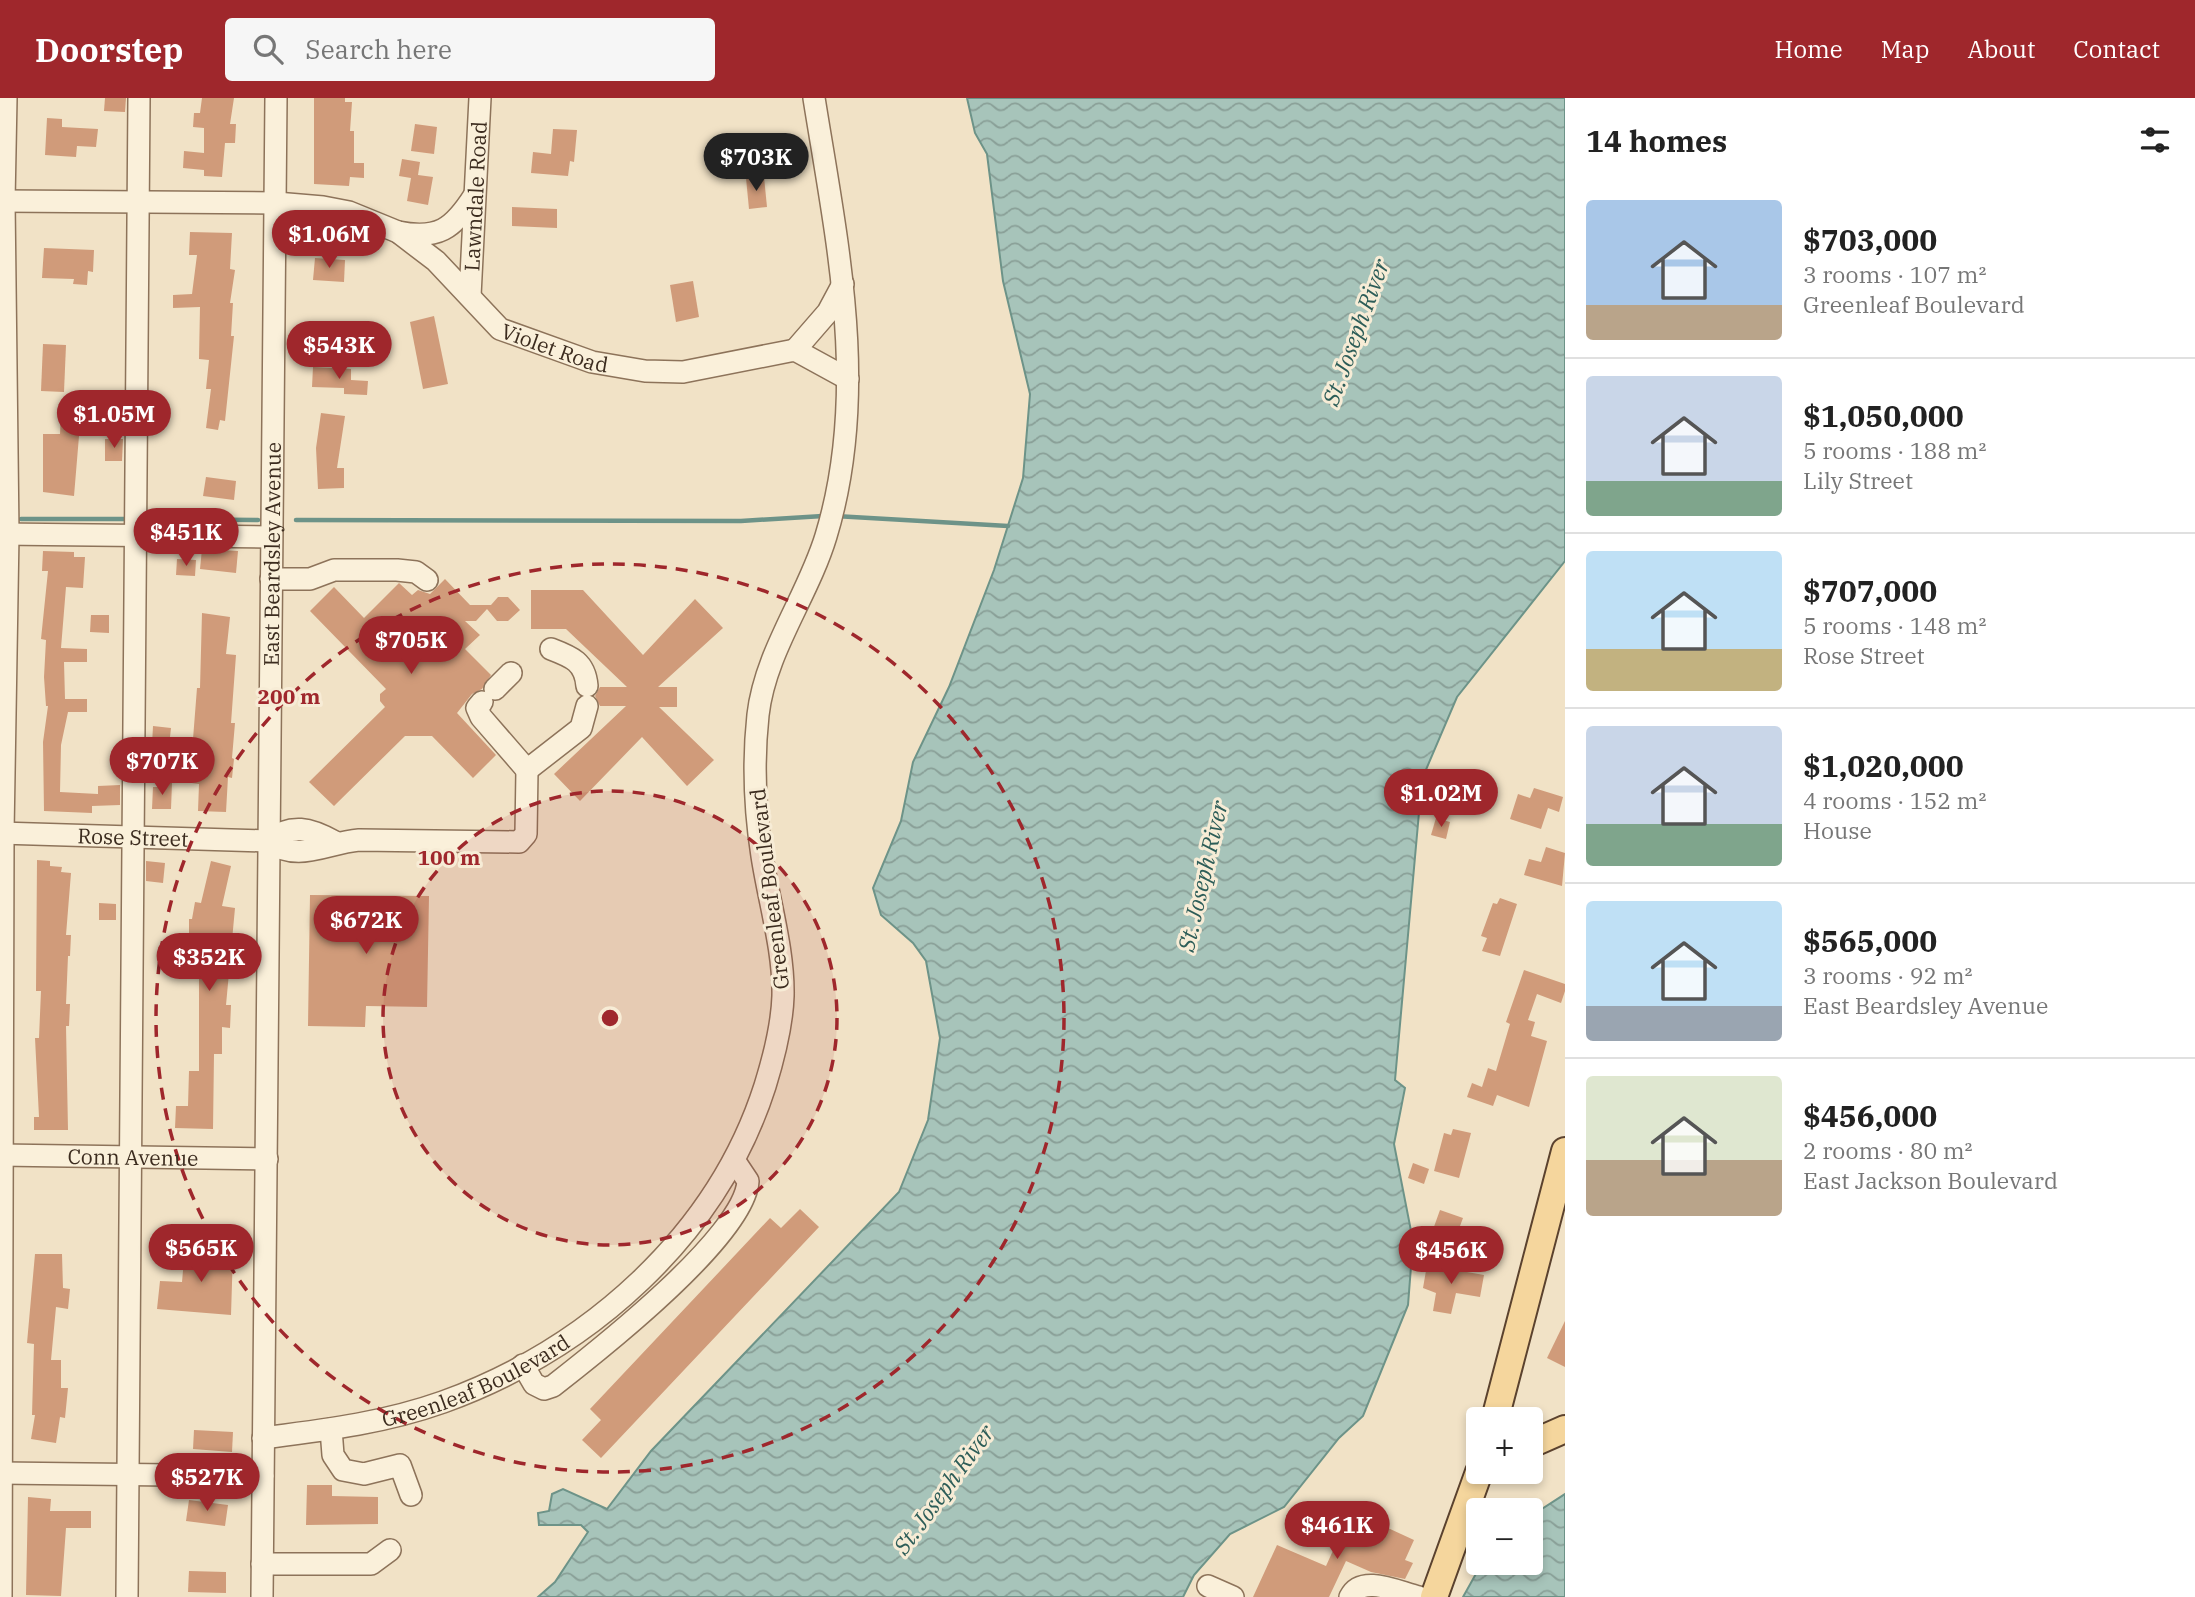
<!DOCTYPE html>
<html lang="en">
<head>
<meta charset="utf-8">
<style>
	body { margin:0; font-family:"IBM Plex Serif",serif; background:#f6f6f6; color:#222; height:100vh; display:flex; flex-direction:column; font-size:26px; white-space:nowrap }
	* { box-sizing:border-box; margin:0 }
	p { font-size:23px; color:#767676 }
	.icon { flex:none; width:38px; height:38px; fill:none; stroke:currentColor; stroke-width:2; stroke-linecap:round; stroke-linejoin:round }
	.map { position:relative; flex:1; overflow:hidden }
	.details { display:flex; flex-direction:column; background:#fff; width:630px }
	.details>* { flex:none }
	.buttons { position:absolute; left:1466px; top:1309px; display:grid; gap:14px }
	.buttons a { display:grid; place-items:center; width:77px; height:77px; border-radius:7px; background:#fff; box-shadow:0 4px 10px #0003; font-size:35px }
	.price { position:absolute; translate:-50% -60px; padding:0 16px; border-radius:24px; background:#9f272c; color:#fff; font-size:23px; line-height:46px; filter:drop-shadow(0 2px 4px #0008) }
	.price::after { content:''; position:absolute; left:50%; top:42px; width:21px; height:16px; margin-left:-10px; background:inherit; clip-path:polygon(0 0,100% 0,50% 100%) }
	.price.active { background:#222; color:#fff }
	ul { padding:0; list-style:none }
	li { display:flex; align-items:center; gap:21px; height:175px; padding:0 21px }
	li+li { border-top:2px solid #e0e0e0 }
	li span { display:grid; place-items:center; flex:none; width:196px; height:140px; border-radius:7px; color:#555 }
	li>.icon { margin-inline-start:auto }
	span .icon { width:84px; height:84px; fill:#fffc; stroke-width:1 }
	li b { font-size:30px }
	h2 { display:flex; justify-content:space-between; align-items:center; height:84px; padding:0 21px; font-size:30px }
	header { display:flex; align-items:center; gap:42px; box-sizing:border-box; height:98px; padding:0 35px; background:#9f272c; color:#fff }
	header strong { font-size:33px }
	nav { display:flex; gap:38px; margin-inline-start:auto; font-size:24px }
	.search { width:490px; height:63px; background:#f6f6f6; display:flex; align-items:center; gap:18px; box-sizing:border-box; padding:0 24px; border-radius:7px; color:#767676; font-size:26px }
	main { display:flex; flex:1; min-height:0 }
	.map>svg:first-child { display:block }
</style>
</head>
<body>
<header>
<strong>Doorstep</strong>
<div class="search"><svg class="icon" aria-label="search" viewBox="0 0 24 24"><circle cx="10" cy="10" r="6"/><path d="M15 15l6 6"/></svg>Search here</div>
<nav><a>Home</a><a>Map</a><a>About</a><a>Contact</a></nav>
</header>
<main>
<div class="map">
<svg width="1565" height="1499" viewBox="0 0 1565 1499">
	<defs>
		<pattern id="water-waves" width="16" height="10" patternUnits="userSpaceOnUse" patternTransform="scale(1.75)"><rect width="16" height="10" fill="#a7c4ba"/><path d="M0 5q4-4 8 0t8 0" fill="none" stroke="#899f97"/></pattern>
	</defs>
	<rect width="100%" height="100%" fill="#f1e2c6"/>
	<!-- water -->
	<g fill="url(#water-waves)" stroke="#6d9388" stroke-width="2">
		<path d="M 967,0 L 1565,0 L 1565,463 L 1457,599 L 1422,681 L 1395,982 L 1405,990 L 1394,1046 L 1413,1143 L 1408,1207 L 1363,1318 L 1339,1340 L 1284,1409 L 1230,1436 L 1194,1477 L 1183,1499 L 538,1499 L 555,1484 L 588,1434 L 581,1427 L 539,1427 L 538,1415 L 549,1413 L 552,1396 L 563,1391 L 607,1411 L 651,1353 L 899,1094 L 928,1022 L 940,940 L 926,863 L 913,845 L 881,817 L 873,790 L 901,723 L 913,664 L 949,589 L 994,472 L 1023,380 L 1030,296 L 1003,183 L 987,56 L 975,35 Z"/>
		<path d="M 1565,1396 L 1565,1499 L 1463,1499 L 1482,1465 L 1531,1465 L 1531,1418 Z"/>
	</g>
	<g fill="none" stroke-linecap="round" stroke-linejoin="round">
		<!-- stream -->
		<g stroke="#6d9388" stroke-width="4.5">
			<path d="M 835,418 L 1008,428"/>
			<path d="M 21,421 L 129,421"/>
			<path d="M 141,421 L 258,422"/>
			<path d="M 296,422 L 741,423 L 823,418"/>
		</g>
	</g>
	<!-- building -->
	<g fill="#d09b7a">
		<path d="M 105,0 L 126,0 L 125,14 L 104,13 Z"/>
		<path d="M 202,0 L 234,0 L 230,26 L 236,26 L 235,45 L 225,45 L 222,79 L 204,78 L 204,72 L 183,70 L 184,53 L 204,55 L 204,30 L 193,29 L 194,15 L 200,15 Z"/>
		<path d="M 314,0 L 345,0 L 345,4 L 352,4 L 350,33 L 354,33 L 354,65 L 364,65 L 364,80 L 350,79 L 349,88 L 314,86 Z"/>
		<path d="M 47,20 L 62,21 L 62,29 L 98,31 L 96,49 L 77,48 L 76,59 L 45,57 Z"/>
		<path d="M 415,26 L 437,29 L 434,56 L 411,53 Z"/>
		<path d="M 553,31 L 577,32 L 574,64 L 570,63 L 568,78 L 531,75 L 533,54 L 551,56 Z"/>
		<path d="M 402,61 L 420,64 L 418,77 L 433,79 L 428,107 L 407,103 L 411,80 L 399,78 Z"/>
		<path d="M 764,79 L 767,109 L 749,111 L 746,80 Z"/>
		<path d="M 512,109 L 557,111 L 557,130 L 512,128 Z"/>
		<path d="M 190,134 L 232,135 L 230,171 L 235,172 L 230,205 L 233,205 L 231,238 L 234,238 L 225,323 L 220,322 L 218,332 L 206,330 L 211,291 L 206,291 L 209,262 L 199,261 L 200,209 L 173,210 L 173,197 L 192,196 L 197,157 L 189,157 Z"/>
		<path d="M 44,150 L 94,152 L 93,174 L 88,173 L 87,187 L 73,186 L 74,181 L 42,180 Z"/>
		<path d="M 315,160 L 345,162 L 344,184 L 313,182 Z"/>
		<path d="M 693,183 L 699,219 L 676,224 L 670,187 Z"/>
		<path d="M 434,218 L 448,286 L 423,291 L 410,224 Z"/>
		<path d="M 335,227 L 341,248 L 319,253 L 316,241 L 321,239 L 319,232 Z"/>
		<path d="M 43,246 L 66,247 L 64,294 L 41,293 Z"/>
		<path d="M 313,269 L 351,271 L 351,282 L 368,283 L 367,297 L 344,296 L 344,290 L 312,289 Z"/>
		<path d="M 61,313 L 81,314 L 74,398 L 43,394 L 43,336 L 60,336 Z"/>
		<path d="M 321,315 L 345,318 L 337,370 L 344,370 L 344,390 L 318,391 L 316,350 Z"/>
		<path d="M 105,341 L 123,341 L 122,363 L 105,363 Z"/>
		<path d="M 206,379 L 236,383 L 234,402 L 203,398 Z"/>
		<path d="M 202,451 L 238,453 L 236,475 L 200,471 Z"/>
		<path d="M 43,453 L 74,454 L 74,459 L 85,459 L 83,490 L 66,489 L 61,550 L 87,551 L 87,564 L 64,564 L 65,601 L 87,601 L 87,614 L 68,614 L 61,647 L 60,694 L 98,696 L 98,688 L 120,687 L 120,707 L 92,708 L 92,715 L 44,713 L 43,644 L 48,608 L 46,608 L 44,579 L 46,542 L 41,541 L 48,473 L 42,473 Z"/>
		<path d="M 177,461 L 196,462 L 195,478 L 176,477 Z"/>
		<path d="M 445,481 L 470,507 L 491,507 L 498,499 L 508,499 L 520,512 L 508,523 L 497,523 L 487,511 L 476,523 L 465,523 L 480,537 L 465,551 L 491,577 L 482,591 L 472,596 L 457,615 L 496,657 L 473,680 L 432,638 L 405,638 L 334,708 L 309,684 L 385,609 L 380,603 L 380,596 L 386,591 L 310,513 L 334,489 L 364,520 L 399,485 L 412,497 L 418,492 L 430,496 Z"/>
		<path d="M 531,492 L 583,492 L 643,557 L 695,501 L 723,530 L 658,589 L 677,589 L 677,609 L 659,609 L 714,662 L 687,688 L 642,639 L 580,703 L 554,676 L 626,608 L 600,608 L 595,598 L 600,589 L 627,589 L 566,531 L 531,531 Z"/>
		<path d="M 202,515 L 230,519 L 226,556 L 236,557 L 231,625 L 235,625 L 232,660 L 234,661 L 232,680 L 228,679 L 226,714 L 198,713 L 199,686 L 170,682 L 170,677 L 161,676 L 165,648 L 152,647 L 153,628 L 171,630 L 170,639 L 193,641 L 197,590 L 200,590 Z"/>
		<path d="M 91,517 L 109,517 L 109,535 L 90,534 Z"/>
		<path d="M 160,685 L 172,685 L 171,711 L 152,711 L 153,689 L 159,689 Z"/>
		<path d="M 1534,690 L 1563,699 L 1559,714 L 1548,710 L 1541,731 L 1510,721 L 1518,696 L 1530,700 Z"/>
		<path d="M 1436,720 L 1450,724 L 1446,741 L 1431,737 Z"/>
		<path d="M 1546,749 L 1565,755 L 1562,788 L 1524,777 L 1529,761 L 1541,764 Z"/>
		<path d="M 37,762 L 50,763 L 50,768 L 62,769 L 61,774 L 71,775 L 66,837 L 71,837 L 70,858 L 68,858 L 66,906 L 70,906 L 69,928 L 66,928 L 68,1032 L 34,1032 L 34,1019 L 39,1019 L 35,940 L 39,940 L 41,893 L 36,893 Z"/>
		<path d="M 146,763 L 165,765 L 163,785 L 146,783 Z"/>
		<path d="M 211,763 L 231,768 L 222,808 L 235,810 L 226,907 L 231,907 L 230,930 L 222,929 L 222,956 L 214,956 L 213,1031 L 175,1030 L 176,1008 L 188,1008 L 189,973 L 199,973 L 199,862 L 189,863 L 189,821 L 192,821 L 195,804 L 201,805 Z"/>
		<path d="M 310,797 L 429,798 L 427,909 L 366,908 L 365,929 L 308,928 Z"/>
		<path d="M 1500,800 L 1517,806 L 1500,858 L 1482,853 L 1487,840 L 1481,838 L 1493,805 L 1497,806 Z"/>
		<path d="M 99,805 L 116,806 L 116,822 L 99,822 Z"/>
		<path d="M 1524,872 L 1565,886 L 1565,893 L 1561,905 L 1537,896 L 1528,922 L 1535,924 L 1531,938 L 1547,943 L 1529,1009 L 1497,997 L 1493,1008 L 1467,999 L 1472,985 L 1482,989 L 1488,970 L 1496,973 L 1510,926 L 1506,924 Z"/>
		<path d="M 1453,1031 L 1471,1035 L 1459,1080 L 1434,1073 L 1444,1035 L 1451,1037 Z"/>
		<path d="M 1413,1065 L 1429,1071 L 1424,1086 L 1408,1080 Z"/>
		<path d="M 800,1111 L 819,1129 L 601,1360 L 582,1342 L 601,1322 L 590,1311 L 770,1120 L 781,1130 Z"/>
		<path d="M 1440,1112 L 1463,1120 L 1457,1136 L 1471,1141 L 1466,1156 L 1451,1150 L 1453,1145 L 1431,1137 Z"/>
		<path d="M 185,1150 L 233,1153 L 231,1217 L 157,1211 L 160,1183 L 182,1184 Z"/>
		<path d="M 35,1156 L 62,1156 L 63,1190 L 70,1191 L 68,1211 L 56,1209 L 51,1262 L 61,1262 L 61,1290 L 68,1290 L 65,1320 L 60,1319 L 56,1345 L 31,1341 L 35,1317 L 32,1317 L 34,1246 L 27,1245 Z"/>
		<path d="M 1427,1167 L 1484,1177 L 1480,1199 L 1456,1195 L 1451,1216 L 1433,1213 L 1436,1195 L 1423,1190 Z"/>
		<path d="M 1565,1223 L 1565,1269 L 1547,1260 Z"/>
		<path d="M 194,1332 L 233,1334 L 232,1354 L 193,1351 Z"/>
		<path d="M 307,1387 L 332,1387 L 332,1398 L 378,1399 L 378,1426 L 306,1427 Z"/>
		<path d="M 28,1399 L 51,1401 L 50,1413 L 91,1413 L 91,1430 L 66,1430 L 61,1498 L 26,1497 Z"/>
		<path d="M 189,1402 L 228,1407 L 225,1428 L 186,1423 Z"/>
		<path d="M 1351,1413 L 1414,1442 L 1405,1462 L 1413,1465 L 1405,1481 L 1371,1474 L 1346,1463 L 1329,1499 L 1253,1499 L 1277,1447 L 1326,1468 Z"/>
		<path d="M 189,1473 L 226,1474 L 226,1495 L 188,1494 Z"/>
	</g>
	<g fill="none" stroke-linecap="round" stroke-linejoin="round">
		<defs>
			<g id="minor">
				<path id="s1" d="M 0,103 L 276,105 L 323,109 L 349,114 L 398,134 L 436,163 L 500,231 L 592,264 L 645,273 L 683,274 L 795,252 L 848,281"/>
				<path d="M 398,134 C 438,142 453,131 474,98"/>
				<path id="s2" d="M 470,198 L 480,0"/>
				<path d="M 795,252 L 828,214 L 843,186"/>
				<path d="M 0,436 L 271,439"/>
				<path d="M 271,481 L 310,481 L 334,472 L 397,472 L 416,474 L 427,482"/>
				<path d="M 551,551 C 572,559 585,564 587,588"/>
				<path d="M 495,591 L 511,575"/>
				<path d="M 482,604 L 477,610 L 481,619 L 527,672 L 581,630 L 587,608"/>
				<path id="s3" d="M 0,735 L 267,743"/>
				<path d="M 335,744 C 310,730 292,725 267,743 C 299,765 325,745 359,742 L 519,744 L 526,736 L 527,672"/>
				<path id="s4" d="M 0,1057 L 267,1061"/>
				<path d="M 523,1267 L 534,1286 L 544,1291 L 553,1288 C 598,1253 745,1138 748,1083 L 734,1062"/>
				<path d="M 331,1331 L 333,1357 L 343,1372 L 364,1376 L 400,1367 L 411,1397"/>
				<path id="s5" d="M 263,1340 C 325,1332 384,1325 443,1304 C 589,1251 717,1138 765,988 C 774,959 782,929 783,898 C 784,852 769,804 762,758 C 755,713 753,663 758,617 C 765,554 808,498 826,438 C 870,293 837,144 814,0"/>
				<path d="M 0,1375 L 263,1378"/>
				<path d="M 262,1466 L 371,1466 L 390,1452"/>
				<path d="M 1208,1488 L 1233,1499"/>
				<path d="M 1,1499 L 3,735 L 8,436 L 4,103 L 6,0"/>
				<path d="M 127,1499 L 139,0"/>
				<path id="s6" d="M 262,1499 L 276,0"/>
				<path d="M 1350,1499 C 1362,1475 1400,1495 1419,1499"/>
			</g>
			<g id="major">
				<path d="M 1495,1321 L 1565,1053"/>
				<path d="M 1531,1346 L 1565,1331"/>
				<path d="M 1434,1499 L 1479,1374"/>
			</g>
		</defs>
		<!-- minor casing -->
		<use href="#minor" stroke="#8d735a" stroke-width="24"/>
		<!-- major casing -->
		<use href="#major" stroke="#5b422e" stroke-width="30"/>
		<!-- minor -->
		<use href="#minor" stroke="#faf0da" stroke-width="21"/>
		<!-- major -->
		<use href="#major" stroke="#f5d69d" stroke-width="26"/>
	</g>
	<!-- distance rings -->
	<circle cx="610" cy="920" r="227" fill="#9f272c" fill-opacity=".12"/>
	<g fill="none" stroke="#9f272c" stroke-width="3.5" stroke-dasharray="12 9">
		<circle cx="610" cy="920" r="227"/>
		<circle cx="610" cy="920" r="454"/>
	</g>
	<g text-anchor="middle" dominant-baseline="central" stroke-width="6" stroke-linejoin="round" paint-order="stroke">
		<!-- street labels -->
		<g font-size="21" fill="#3c2c1f" stroke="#f7ecd6">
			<text stroke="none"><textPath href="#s2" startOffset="100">Lawndale Road</textPath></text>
			<text stroke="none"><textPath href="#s1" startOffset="602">Violet Road</textPath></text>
			<text stroke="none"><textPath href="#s6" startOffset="1043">East Beardsley Avenue</textPath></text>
			<text stroke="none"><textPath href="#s3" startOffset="133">Rose Street</textPath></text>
			<text transform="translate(769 791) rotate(-97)">Greenleaf Boulevard</text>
			<text stroke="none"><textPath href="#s4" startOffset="133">Conn Avenue</textPath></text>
			<text stroke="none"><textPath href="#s5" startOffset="222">Greenleaf Boulevard</textPath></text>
		</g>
		<!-- water labels -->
		<g font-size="23" font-style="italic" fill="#2d5d58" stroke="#f7ecd6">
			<text transform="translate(1355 234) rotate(-70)">St. Joseph River</text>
			<text transform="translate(1202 778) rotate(-77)">St. Joseph River</text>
			<text transform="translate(943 1391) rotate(-54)">St. Joseph River</text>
		</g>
	</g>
	<circle cx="610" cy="920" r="10" fill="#9f272c" stroke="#f7ecd6" stroke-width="3.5"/>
	<g font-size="21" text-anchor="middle" font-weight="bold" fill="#9f272c" stroke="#f7ecd6" stroke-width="6" stroke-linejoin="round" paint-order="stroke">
		<text x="289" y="606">200 m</text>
		<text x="449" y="767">100 m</text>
	</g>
</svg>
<div class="buttons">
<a>+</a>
<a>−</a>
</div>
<b class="price active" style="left:756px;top:95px">$703K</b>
<b class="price" style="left:329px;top:172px">$1.06M</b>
<b class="price" style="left:339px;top:283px">$543K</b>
<b class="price" style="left:114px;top:352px">$1.05M</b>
<b class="price" style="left:186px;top:470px">$451K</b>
<b class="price" style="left:411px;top:578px">$705K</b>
<b class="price" style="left:162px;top:699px">$707K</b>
<b class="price" style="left:1441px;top:731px">$1.02M</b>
<b class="price" style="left:366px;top:858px">$672K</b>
<b class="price" style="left:209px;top:895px">$352K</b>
<b class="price" style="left:201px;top:1186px">$565K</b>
<b class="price" style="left:1451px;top:1188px">$456K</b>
<b class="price" style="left:207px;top:1415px">$527K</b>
<b class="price" style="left:1337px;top:1463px">$461K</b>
</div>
<section class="details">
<h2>14 homes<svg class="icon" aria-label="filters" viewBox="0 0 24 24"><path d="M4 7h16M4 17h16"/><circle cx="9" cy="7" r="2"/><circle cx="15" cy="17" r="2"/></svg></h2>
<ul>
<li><span style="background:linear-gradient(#a9c7e8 75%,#b9a48a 0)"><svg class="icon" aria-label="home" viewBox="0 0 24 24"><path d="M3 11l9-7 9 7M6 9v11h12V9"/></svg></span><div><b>$703,000</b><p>3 rooms · 107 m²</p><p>Greenleaf Boulevard</p></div></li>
<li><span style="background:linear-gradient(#c9d6e8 75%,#7fa58c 0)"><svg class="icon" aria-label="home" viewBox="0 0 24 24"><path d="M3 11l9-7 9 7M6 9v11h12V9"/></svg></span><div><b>$1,050,000</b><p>5 rooms · 188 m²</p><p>Lily Street</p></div></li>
<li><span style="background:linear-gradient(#bfe0f5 70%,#c2b280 0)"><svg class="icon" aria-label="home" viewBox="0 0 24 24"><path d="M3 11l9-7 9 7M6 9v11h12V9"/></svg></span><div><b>$707,000</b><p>5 rooms · 148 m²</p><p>Rose Street</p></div></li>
<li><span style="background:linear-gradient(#c9d6e8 70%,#7fa58c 0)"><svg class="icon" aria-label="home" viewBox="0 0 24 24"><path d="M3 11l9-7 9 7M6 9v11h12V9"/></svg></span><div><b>$1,020,000</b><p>4 rooms · 152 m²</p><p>House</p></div></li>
<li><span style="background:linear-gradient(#bfe0f5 75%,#9aa5b1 0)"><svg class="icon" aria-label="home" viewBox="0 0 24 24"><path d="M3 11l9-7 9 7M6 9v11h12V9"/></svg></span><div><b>$565,000</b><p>3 rooms · 92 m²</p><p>East Beardsley Avenue</p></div></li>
<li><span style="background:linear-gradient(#dfe7d0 60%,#b9a48a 0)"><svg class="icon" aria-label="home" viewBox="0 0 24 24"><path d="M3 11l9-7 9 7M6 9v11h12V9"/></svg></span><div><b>$456,000</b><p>2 rooms · 80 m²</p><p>East Jackson Boulevard</p></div></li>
</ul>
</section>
</main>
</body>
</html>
